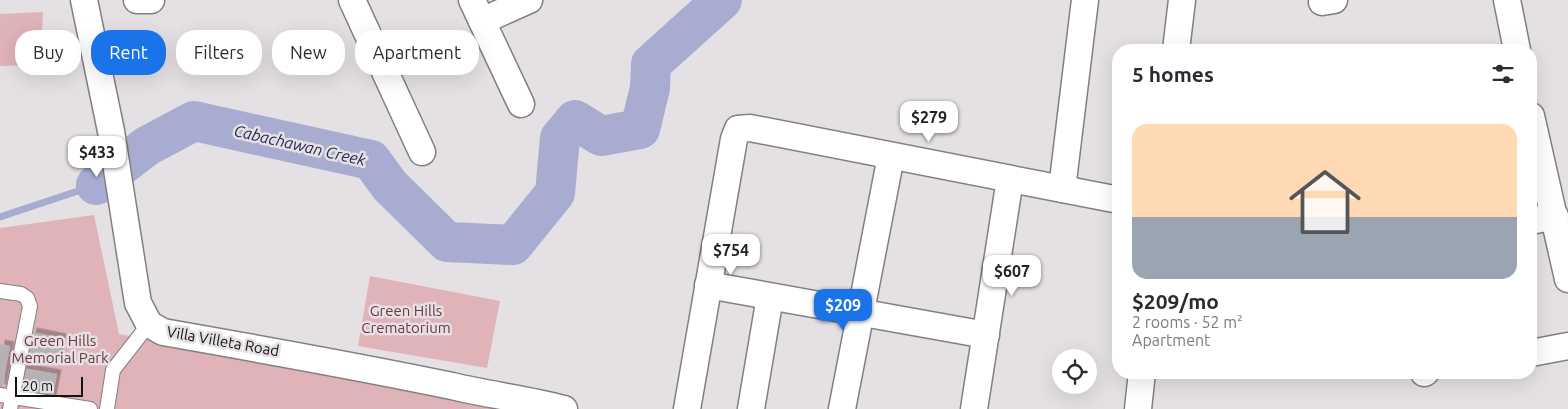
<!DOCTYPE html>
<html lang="en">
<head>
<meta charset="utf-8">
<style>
	body { margin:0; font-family:Ubuntu,sans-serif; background:#f2f2f3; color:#2b2b33; height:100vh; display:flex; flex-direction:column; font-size:19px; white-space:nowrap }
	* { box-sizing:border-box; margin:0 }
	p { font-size:16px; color:#7c7c81 }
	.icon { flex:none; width:28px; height:28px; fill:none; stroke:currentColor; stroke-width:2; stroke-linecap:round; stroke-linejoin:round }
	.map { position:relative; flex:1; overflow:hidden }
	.sheet { position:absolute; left:1112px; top:44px; width:425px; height:335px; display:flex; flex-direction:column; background:#fff; border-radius:20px; box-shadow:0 5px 20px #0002 }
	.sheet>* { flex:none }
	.banner { position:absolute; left:15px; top:30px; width:475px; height:45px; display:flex; gap:10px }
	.fabs { position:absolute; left:1052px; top:349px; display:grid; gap:10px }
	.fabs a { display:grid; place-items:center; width:45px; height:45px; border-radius:50%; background:#fff; box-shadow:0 5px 20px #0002; font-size:25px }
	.scale { position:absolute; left:15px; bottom:12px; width:68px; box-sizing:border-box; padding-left:5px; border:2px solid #141314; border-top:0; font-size:14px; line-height:18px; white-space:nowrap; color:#141314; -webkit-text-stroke:4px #e4e0e4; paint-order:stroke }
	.price { position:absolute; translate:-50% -42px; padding:0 11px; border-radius:10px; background:#fff; color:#222; font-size:16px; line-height:32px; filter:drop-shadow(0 1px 2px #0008) }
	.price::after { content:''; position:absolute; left:50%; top:30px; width:15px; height:11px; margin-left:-8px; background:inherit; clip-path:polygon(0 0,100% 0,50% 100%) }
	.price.current { background:#1a73e8; color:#fff }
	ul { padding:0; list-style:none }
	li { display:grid; align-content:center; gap:10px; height:265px; padding:0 20px }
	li+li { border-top:1px solid #e1e1e2 }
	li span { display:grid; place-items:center; height:155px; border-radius:15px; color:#555 }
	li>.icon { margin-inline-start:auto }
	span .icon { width:90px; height:90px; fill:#fffc; stroke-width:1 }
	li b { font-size:21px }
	h2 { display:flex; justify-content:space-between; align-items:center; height:60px; padding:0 20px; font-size:21px }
	.chip { padding:0 18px; border-radius:20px; background:#fff; box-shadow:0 5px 20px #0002; font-size:18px; line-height:45px }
	.chip.current { background:#1a73e8; color:#fff }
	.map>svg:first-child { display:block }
</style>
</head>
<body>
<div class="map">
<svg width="1568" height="409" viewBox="0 0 1568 409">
	<defs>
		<filter id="shadow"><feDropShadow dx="4.5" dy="-4.5" stdDeviation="0" flood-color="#0004"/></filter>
	</defs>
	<rect width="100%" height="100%" fill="#e4e0e4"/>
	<!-- green -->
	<g fill="#dfb3b8">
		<path d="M 43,12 L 40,65 L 0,66 L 0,14 Z"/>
		<path d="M 94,215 L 119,334 L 542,409 L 0,409 L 0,228 Z"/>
		<path d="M 370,276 L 500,301 L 487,368 L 358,346 Z"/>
	</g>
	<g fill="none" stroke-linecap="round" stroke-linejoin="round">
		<!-- stream -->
		<path stroke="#a7acd0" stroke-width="7" d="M 0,217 L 96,185"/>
		<!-- river -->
		<path stroke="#a7acd0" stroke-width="40" d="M 96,185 L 147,146 L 194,121 L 371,160 L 390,186 L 447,242 L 513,245 L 555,193 L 560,138 L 575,120 L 601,136 L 640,129 L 650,88 L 651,64 L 722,0"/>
	</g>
	<!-- building -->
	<g fill="#b6b2b4" filter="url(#shadow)">
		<path d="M 32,332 L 62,338 L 58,359 L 28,353 Z"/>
		<path d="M 0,344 L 10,346 L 2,389 L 0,389 Z"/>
		<path d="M 22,368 L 57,374 L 52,400 L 17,394 Z"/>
	</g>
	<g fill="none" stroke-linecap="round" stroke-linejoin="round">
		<defs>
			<g id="service">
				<path d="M 0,291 L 21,294 L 27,298 L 30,306 L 10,409"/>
				<path d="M 0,395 L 90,409"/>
				<path d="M 107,409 L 113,370 L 149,324"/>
			</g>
			<g id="minor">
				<path d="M 84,0 L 111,131 L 138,303 L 149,324 L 163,332 C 260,349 356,366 452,386 C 489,395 527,399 564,409"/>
				<path d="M 137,0 L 151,0"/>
				<path d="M 352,0 L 422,152"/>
				<path d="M 472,0 L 521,104"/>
				<path d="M 1507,0 L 1517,50"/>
				<path d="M 1322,2 L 1334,0"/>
				<path d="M 482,21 L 529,0"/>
				<path d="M 1176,50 L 1182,0"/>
				<path d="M 1531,116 L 1568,279"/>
				<path d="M 1062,189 L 1085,0"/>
				<path d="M 1531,221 L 1555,216"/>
				<path d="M 708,285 L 986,335"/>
				<path d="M 1531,353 L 1568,346"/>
				<path d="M 1424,373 L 1426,372"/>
				<path d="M 687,409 L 734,139 L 738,129 L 750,128 L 1119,200"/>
				<path d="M 751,409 L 770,297"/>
				<path d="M 842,409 L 891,156"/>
				<path d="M 974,409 L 1010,179"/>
				<path d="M 1138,409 L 1142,372"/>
			</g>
		</defs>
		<!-- service casing -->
		<use href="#service" stroke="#827f82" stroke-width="16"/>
		<!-- minor casing -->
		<use href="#minor" stroke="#827f82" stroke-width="29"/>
		<!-- service -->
		<use href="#service" stroke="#fff" stroke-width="14"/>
		<!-- minor -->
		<use href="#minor" stroke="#fff" stroke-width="26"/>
	</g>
	<g text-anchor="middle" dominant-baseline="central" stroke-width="5" stroke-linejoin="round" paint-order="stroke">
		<!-- park labels -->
		<g font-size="15" fill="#703641" stroke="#e4e0e4">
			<text x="406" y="310">Green Hills<tspan x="406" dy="17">Crematorium</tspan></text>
			<text x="60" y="340">Green Hills<tspan x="60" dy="17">Memorial Park</tspan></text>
		</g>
		<!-- street labels -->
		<g font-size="15" fill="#141314" stroke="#e4e0e4">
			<text transform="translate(223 341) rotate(10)">Villa Villeta Road</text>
		</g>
		<!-- water labels -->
		<g font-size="16" font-style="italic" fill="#272857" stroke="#e4e0e4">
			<text transform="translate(300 145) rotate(13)">Cabachawan Creek</text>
		</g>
	</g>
</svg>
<div class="fabs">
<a><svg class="icon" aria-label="locate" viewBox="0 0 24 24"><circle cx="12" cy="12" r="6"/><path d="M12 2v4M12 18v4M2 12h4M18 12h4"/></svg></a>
</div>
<div class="scale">20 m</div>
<b class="price" style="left:929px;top:143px">$279</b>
<b class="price" style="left:97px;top:178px">$433</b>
<b class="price" style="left:731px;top:276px">$754</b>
<b class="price" style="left:1012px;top:297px">$607</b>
<b class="price current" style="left:843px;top:331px">$209</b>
<div class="banner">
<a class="chip">Buy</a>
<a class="chip current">Rent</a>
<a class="chip">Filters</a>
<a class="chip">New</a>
<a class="chip">Apartment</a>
</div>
<section class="sheet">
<h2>5 homes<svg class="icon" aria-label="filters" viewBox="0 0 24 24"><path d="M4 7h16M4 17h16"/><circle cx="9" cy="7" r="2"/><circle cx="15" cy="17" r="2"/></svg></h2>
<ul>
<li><span style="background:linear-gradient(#ffd9b3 60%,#9aa5b1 0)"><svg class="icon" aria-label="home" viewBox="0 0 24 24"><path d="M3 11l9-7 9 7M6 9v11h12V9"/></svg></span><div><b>$209/mo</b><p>2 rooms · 52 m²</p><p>Apartment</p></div></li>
</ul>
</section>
</div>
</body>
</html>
